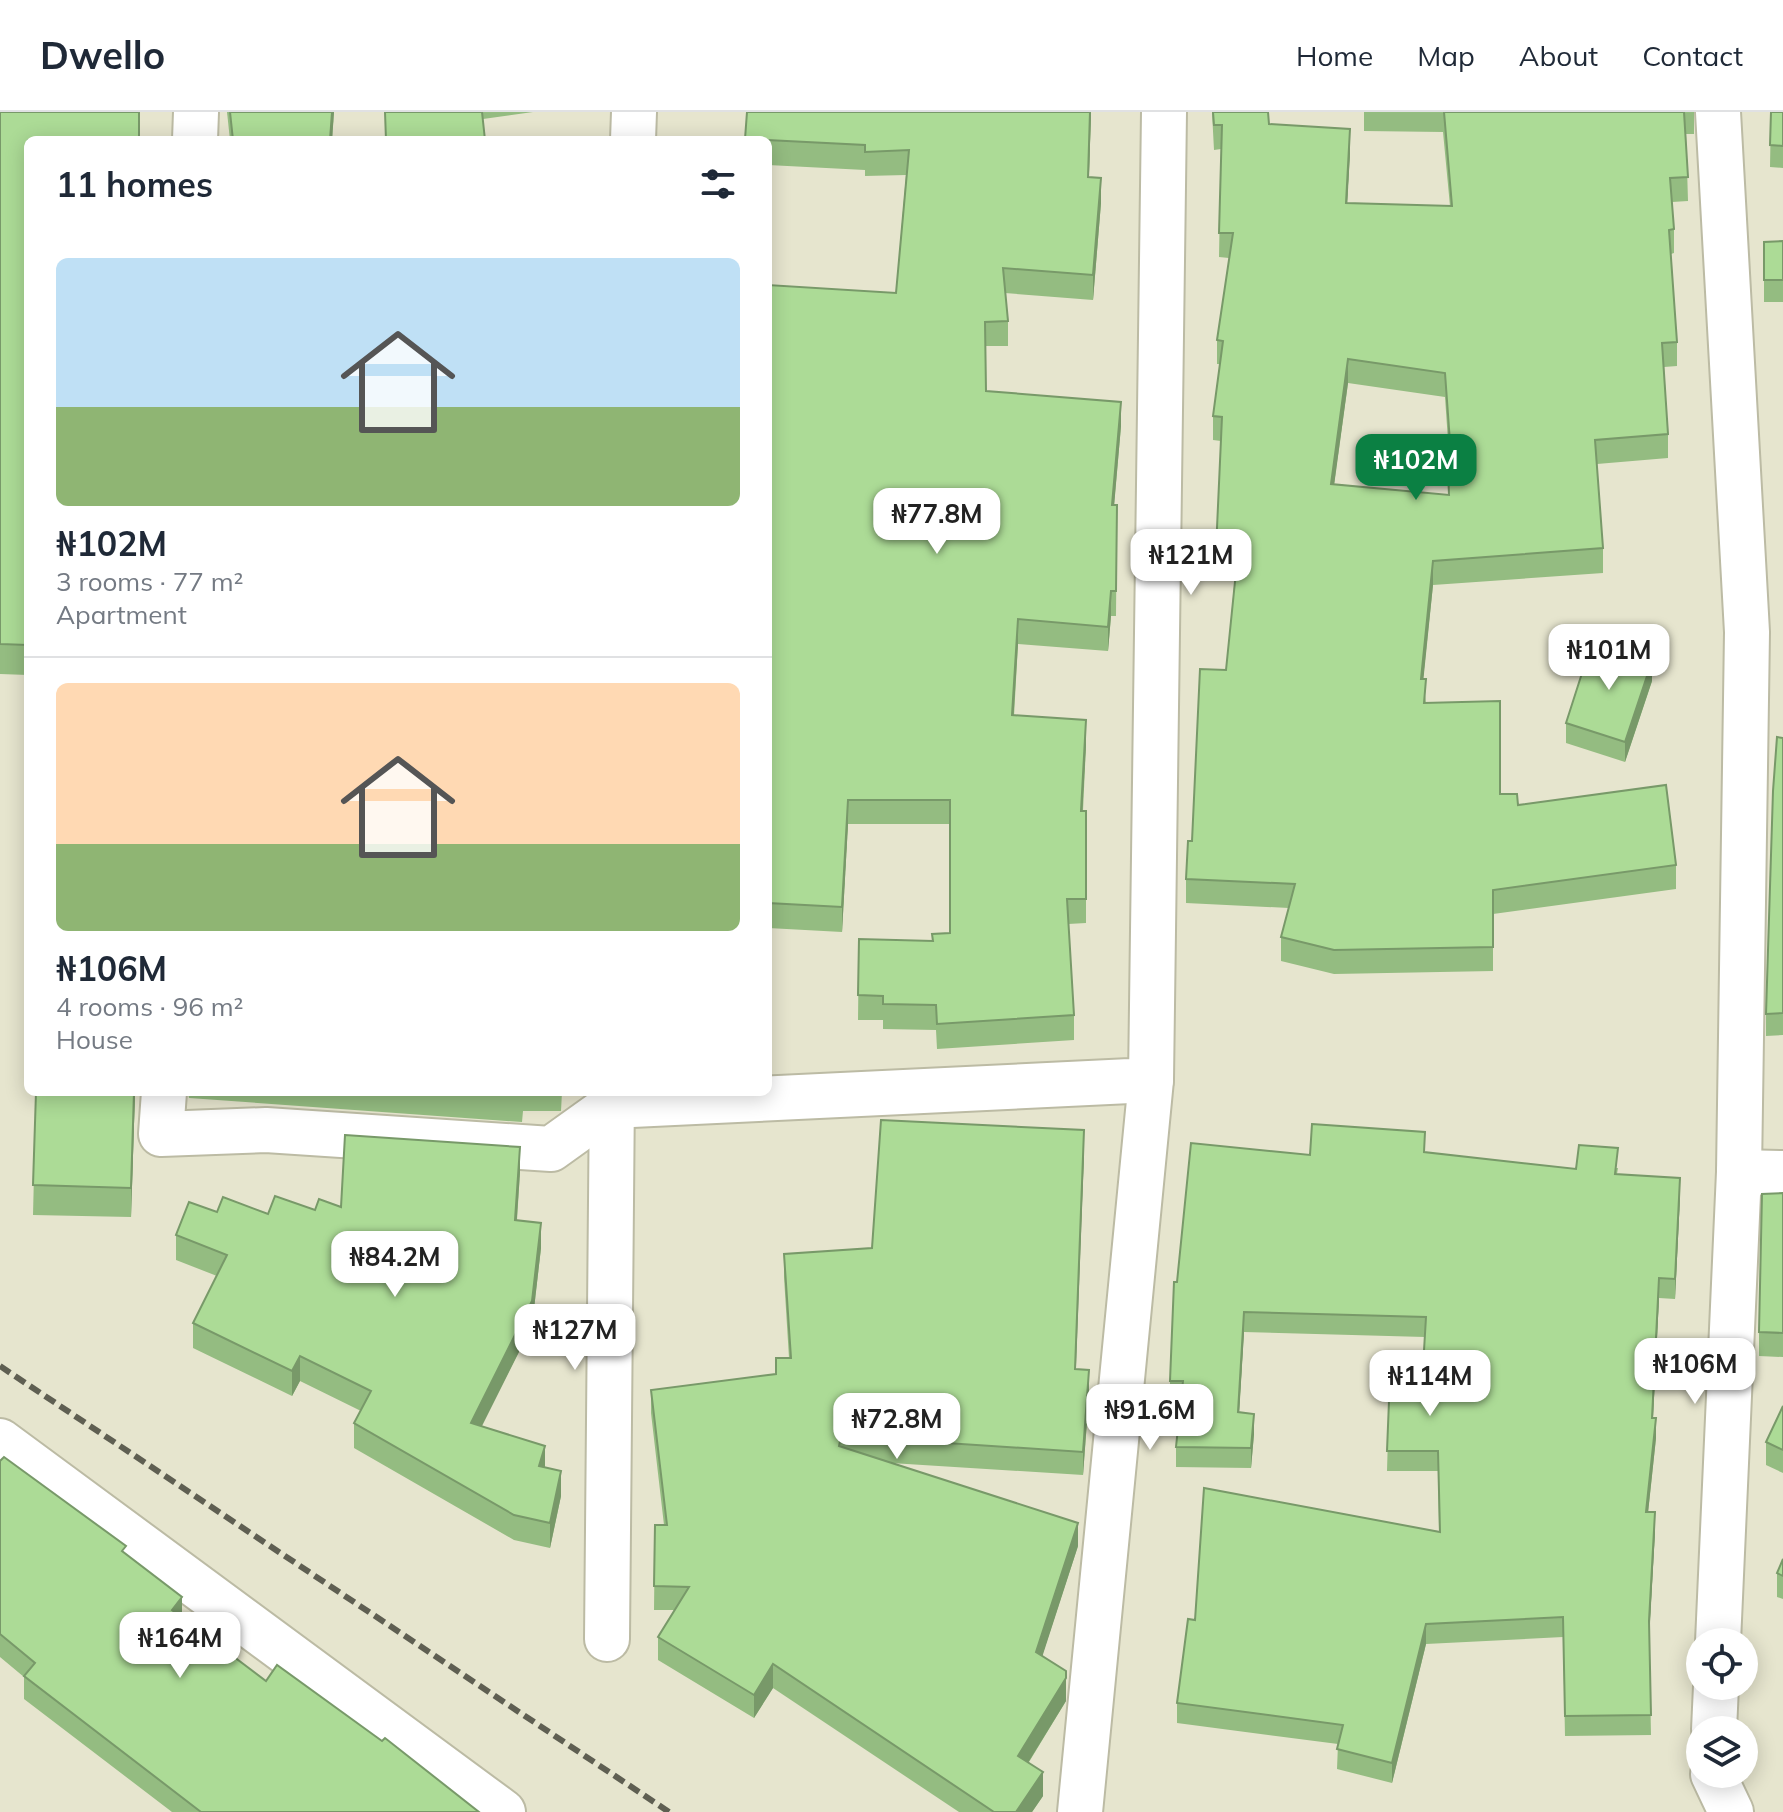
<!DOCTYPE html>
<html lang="en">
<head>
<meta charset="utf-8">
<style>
	body { margin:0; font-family:Mulish,sans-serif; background:#f2f2f3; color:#1f2937; height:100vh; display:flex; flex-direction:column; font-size:30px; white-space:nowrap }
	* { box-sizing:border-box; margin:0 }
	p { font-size:26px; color:#747a83 }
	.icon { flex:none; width:44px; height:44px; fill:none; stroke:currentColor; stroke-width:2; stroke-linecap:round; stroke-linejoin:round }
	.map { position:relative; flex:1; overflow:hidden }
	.drawer { position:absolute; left:24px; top:24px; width:748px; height:960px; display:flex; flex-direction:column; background:#fff; border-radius:12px; box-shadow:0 4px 20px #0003 }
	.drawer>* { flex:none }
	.fabs { position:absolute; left:1686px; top:1516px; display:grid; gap:16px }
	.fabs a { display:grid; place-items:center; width:72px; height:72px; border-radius:50%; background:#fff; box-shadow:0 4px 20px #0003; font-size:40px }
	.price { position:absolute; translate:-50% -68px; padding:0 18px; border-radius:16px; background:#fff; color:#222; font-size:26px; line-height:52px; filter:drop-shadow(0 2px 4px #0008) }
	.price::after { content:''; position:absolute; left:50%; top:48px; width:24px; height:18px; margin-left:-12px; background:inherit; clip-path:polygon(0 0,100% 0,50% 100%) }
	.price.current { background:#0b8043; color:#fff }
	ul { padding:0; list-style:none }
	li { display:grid; align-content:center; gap:16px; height:424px; padding:0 32px }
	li+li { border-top:2px solid #e0e1e3 }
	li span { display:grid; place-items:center; height:248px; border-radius:12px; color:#555 }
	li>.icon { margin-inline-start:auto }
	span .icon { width:144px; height:144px; fill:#fffc; stroke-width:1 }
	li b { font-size:34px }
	h2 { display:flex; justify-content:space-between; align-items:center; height:96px; padding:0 32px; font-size:34px }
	header { display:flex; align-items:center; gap:48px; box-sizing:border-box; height:112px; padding:0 40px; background:#fff; border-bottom:2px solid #e0e1e3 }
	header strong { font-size:38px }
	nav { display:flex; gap:44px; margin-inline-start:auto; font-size:28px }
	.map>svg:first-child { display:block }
</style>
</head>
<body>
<header>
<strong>Dwello</strong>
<nav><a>Home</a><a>Map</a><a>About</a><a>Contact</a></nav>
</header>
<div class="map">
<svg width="1783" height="1700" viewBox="0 0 1783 1700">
	<rect width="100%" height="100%" fill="#e6e5ce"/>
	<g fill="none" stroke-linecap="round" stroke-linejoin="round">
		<defs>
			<g id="street">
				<path d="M 1718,0 L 1747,520 L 1739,1060 L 1718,1530"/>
				<path d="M 195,28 L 196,0"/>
				<path d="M 633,28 L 634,0"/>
				<path d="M 164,980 L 161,1022 L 266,1018 L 551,1037 L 611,994 L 1151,968 L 1164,0"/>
				<path d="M 1739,1060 L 1783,1061"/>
				<path d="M 607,1527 L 612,980"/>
				<path d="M 1714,1618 L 1716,1574"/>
				<path d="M 1713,1662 L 1731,1700"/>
			</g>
			<g id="secondary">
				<path d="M 0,1329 L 503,1700"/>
				<path d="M 1080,1700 L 1151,968"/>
			</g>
		</defs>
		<!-- street casing -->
		<use href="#street" stroke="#bcbba4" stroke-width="48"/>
		<!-- secondary casing -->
		<use href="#secondary" stroke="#bcbba4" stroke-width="48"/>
		<!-- street -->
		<use href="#street" stroke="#fff" stroke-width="44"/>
		<!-- secondary -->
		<use href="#secondary" stroke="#fff" stroke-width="44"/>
		<!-- rail -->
		<path stroke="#5f5f52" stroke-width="6" stroke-dasharray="12 6" stroke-linecap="butt" d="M 0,1254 L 669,1700"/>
	</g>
	<!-- wall -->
	<g fill="#94bc81" fill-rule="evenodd">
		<path d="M 0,0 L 28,28 L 28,563 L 0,562 Z"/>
		<path d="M 227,0 L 334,0 L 332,28 L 230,28 Z"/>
		<path d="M 385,0 L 533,0 L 483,7 Z"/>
		<path d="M 747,0 L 1091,0 L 1089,65 L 1101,91 L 1093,188 L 1005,181 L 1008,209 L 1008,234 L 986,234 L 986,279 L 1121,314 L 1114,393 L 1117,393 L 1116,504 L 1111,504 L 1108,539 L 1018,532 L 1014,604 L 1086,633 L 1083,699 L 1086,699 L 1086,811 L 1068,812 L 1074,903 L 1074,928 L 937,937 L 936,918 L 883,917 L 883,908 L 858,908 L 859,827 L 932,829 L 950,821 L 950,712 L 848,712 L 842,820 L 768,816 L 768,173 L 896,181 L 906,63 L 865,64 L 865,58 L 768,53 L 768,28 L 745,28 Z"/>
		<path d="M 1212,0 L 1268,0 L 1269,12 L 1350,41 L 1347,91 L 1450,94 L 1443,20 L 1364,19 L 1364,0 L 1694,0 L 1694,22 L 1686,22 L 1688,89 L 1672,90 L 1674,117 L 1674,141 L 1671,142 L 1677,230 L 1677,254 L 1664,255 L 1668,322 L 1668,346 L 1597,352 L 1603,436 L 1603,461 L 1433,473 L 1423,567 L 1426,591 L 1500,682 L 1518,693 L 1676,753 L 1676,777 L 1493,802 L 1493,859 L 1334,862 L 1281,849 L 1281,825 L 1289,796 L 1186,791 L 1186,767 L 1226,558 L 1235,464 L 1216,463 L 1216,438 L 1221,329 L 1213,328 L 1213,304 L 1220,252 L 1217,252 L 1217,228 L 1229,146 L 1219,145 L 1221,37 L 1214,38 ZM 1348,271 L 1445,285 L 1450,358 L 1448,358 L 1448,383 L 1334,372 Z"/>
		<path d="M 1769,0 L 1783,0 L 1783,56 L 1770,55 L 1771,0 Z"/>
		<path d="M 1783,129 L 1783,190 L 1764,190 L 1764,130 Z"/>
		<path d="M 1652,569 L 1625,650 L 1566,631 L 1566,611 Z"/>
		<path d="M 1783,626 L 1783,923 L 1766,924 L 1766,902 Z"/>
		<path d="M 36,980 L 139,980 L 139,982 L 135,982 L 131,1105 L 33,1103 Z"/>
		<path d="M 188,980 L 562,980 L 561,999 L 523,999 L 522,1010 L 189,986 Z"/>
		<path d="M 1425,1041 L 1576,1057 L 1618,1056 L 1617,1062 L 1680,1085 L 1675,1187 L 1659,1186 L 1653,1306 L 1656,1326 L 1648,1400 L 1655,1420 L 1649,1523 L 1651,1623 L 1565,1624 L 1563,1525 L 1426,1532 L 1392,1671 L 1337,1657 L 1338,1632 L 1177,1611 L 1177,1591 L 1195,1508 L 1439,1420 L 1438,1359 L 1387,1359 L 1389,1289 L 1421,1289 L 1425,1225 L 1244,1220 L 1239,1301 L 1254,1322 L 1251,1356 L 1176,1355 L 1176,1335 L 1181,1289 L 1170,1289 L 1170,1269 L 1177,1170 L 1310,1043 Z"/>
		<path d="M 1084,1042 L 1075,1257 L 1089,1282 L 1083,1363 L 891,1351 L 1078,1434 L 1042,1544 L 1066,1582 L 1066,1589 L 1029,1650 L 1043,1684 L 1032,1700 L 959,1700 L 773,1576 L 754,1606 L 658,1548 L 658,1525 L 674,1498 L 654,1498 L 655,1413 L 664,1413 L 651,1301 L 651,1278 L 776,1262 L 789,1246 L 784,1165 L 784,1142 L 872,1136 Z"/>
		<path d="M 520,1060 L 517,1108 L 541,1136 L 532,1214 L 481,1314 L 545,1356 L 561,1384 L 550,1436 L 514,1428 L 354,1336 L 354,1311 L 361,1299 L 300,1269 L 292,1284 L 193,1236 L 193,1211 L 217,1164 L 176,1148 L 176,1123 L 217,1100 L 268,1102 L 341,1095 Z"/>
		<path d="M 1783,1081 L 1783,1245 L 1759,1244 L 1759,1220 Z"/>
		<path d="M 1783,1294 L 1783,1361 L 1766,1353 L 1766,1330 Z"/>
		<path d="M 0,1349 L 126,1442 L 182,1505 L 266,1569 L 479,1700 L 172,1700 L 24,1587 L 24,1565 L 0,1545 Z"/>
		<path d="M 1783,1447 L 1783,1487 L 1777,1485 L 1777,1461 Z"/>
	</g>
	<!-- shaded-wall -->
	<g fill="#789969">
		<path d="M 332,0 L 334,0 L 332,28 L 330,28 Z"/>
		<path d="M 1090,0 L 1091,0 L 1088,90 L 1088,65 Z"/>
		<path d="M 1350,17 L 1350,41 L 1346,115 L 1346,91 Z"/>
		<path d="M 1101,66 L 1101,91 L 1093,188 L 1093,163 Z"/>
		<path d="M 1348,247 L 1348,271 L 1331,396 L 1331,372 Z"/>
		<path d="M 1121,290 L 1121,314 L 1112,418 L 1112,393 Z"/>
		<path d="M 1433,449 L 1433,473 L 1421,591 L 1421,567 Z"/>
		<path d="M 1111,479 L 1111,504 L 1108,539 L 1108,515 Z"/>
		<path d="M 1018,507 L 1018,532 L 1012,628 L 1012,603 Z"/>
		<path d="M 1652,549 L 1652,569 L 1625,650 L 1625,630 Z"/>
		<path d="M 1086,608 L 1086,633 L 1081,723 L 1081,699 Z"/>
		<path d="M 848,688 L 848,712 L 842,820 L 842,795 Z"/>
		<path d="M 134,980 L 135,980 L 131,1105 L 131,1076 Z"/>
		<path d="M 1084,1018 L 1084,1042 L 1075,1281 L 1075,1257 Z"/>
		<path d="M 520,1035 L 520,1060 L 515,1133 L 515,1108 Z"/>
		<path d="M 1680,1066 L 1680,1085 L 1675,1187 L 1675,1167 Z"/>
		<path d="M 541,1111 L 541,1136 L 532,1214 L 471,1336 L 471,1311 Z"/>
		<path d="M 1659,1166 L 1659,1186 L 1652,1325 L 1652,1306 Z"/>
		<path d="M 1244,1200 L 1244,1220 L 1238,1320 L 1238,1300 Z"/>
		<path d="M 300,1244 L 300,1269 L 292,1284 L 292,1259 Z"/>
		<path d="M 1089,1258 L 1089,1282 L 1083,1363 L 1083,1340 Z"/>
		<path d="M 1254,1302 L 1254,1322 L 1251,1356 L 1251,1336 Z"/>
		<path d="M 1656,1306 L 1656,1326 L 1646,1420 L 1646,1400 Z"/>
		<path d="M 545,1334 L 545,1359 L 539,1354 Z"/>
		<path d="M 561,1359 L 561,1384 L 550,1436 L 550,1411 Z"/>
		<path d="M 1655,1400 L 1655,1420 L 1649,1529 L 1649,1509 Z"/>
		<path d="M 1078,1411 L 1078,1434 L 1036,1564 L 1036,1540 Z"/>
		<path d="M 182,1485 L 182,1508 L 172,1498 Z"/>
		<path d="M 1426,1512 L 1426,1532 L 1392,1671 L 1392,1651 Z"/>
		<path d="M 773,1552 L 773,1576 L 754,1606 L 754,1583 Z"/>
		<path d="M 1066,1559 L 1066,1589 L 1018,1667 L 1018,1644 Z"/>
		<path d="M 1043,1660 L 1043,1684 L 1032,1700 L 1016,1700 Z"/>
	</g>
	<!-- building -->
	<g fill="#acdb96" stroke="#789969" stroke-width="2" fill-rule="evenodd">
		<path d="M 0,0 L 139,0 L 139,28 L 28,28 L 28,533 L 0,532 Z"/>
		<path d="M 230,0 L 332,0 L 330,28 L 233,28 Z"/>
		<path d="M 385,0 L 482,0 L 485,28 L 386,28 Z"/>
		<path d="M 747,0 L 1090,0 L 1088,65 L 1101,66 L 1093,163 L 1003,156 L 1008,209 L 985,210 L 986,279 L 1121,290 L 1112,393 L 1117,393 L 1116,479 L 1111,479 L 1108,515 L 1018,507 L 1012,603 L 1086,608 L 1081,699 L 1086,699 L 1086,787 L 1067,787 L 1074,903 L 937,912 L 936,893 L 883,892 L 883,884 L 858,883 L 859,827 L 933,829 L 932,822 L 950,821 L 950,688 L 848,688 L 842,795 L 768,791 L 768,173 L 896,181 L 909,38 L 865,40 L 865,33 L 745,27 Z"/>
		<path d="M 1213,0 L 1268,0 L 1269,12 L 1350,17 L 1346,91 L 1452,94 L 1444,0 L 1684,0 L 1688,65 L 1670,66 L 1674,117 L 1669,118 L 1677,230 L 1662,231 L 1668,322 L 1595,328 L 1603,436 L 1433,449 L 1421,567 L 1426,567 L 1424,591 L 1500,589 L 1500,682 L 1517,682 L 1518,693 L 1666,673 L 1676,753 L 1493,778 L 1493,835 L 1334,838 L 1281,825 L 1295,772 L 1186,767 L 1188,729 L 1192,729 L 1200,557 L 1226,558 L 1238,440 L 1216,438 L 1222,305 L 1213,304 L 1223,229 L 1217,228 L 1233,121 L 1219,121 L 1222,13 L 1214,13 ZM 1348,247 L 1445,261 L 1452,358 L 1448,358 L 1449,383 L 1331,372 Z"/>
		<path d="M 1771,0 L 1783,0 L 1783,34 L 1770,33 Z"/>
		<path d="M 1783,129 L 1783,168 L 1764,168 L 1764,130 Z"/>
		<path d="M 1592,530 L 1652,549 L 1625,630 L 1566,611 Z"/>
		<path d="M 1777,625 L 1783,626 L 1783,901 L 1766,902 L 1773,679 Z"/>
		<path d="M 36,980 L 134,980 L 131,1076 L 33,1073 Z"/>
		<path d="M 881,1008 L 1084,1018 L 1075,1257 L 1089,1258 L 1083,1340 L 841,1324 L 839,1334 L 1078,1411 L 1036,1540 L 1066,1559 L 1066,1566 L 1018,1644 L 1043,1660 L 1016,1700 L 994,1700 L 773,1552 L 754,1583 L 658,1525 L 689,1475 L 654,1474 L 655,1413 L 667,1413 L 651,1278 L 776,1262 L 776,1246 L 791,1246 L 784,1142 L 872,1136 Z"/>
		<path d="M 1312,1012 L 1425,1020 L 1424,1040 L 1576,1057 L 1579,1033 L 1618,1036 L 1615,1062 L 1680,1066 L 1675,1167 L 1659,1166 L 1652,1306 L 1656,1306 L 1646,1400 L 1655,1400 L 1649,1509 L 1651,1603 L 1565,1604 L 1563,1505 L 1426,1512 L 1392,1651 L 1337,1637 L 1343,1613 L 1177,1591 L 1188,1507 L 1195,1508 L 1204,1376 L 1440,1420 L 1438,1339 L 1387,1339 L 1389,1289 L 1421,1289 L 1426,1205 L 1244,1200 L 1238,1300 L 1254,1302 L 1251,1336 L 1176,1335 L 1183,1269 L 1170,1269 L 1174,1170 L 1177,1170 L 1191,1031 L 1310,1043 Z"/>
		<path d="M 345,1023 L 520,1035 L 515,1108 L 541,1111 L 532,1189 L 471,1311 L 545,1334 L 539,1354 L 561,1359 L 550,1411 L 514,1403 L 354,1311 L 371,1279 L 300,1244 L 292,1259 L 193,1211 L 227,1143 L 176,1123 L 189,1090 L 217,1100 L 223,1085 L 268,1102 L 275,1084 L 315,1098 L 319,1087 L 341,1095 Z"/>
		<path d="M 1783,1081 L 1783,1221 L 1759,1220 L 1762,1082 Z"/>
		<path d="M 1783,1294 L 1783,1338 L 1766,1330 Z"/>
		<path d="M 4,1345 L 126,1434 L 122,1439 L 182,1485 L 172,1498 L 266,1569 L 277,1553 L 382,1629 L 385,1626 L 479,1700 L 201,1700 L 24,1564 L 35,1551 L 0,1522 L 0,1349 Z"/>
		<path d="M 1783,1447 L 1783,1464 L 1777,1461 Z"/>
	</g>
</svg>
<div class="fabs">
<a><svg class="icon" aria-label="locate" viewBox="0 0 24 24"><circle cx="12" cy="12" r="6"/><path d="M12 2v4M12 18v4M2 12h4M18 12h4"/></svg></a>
<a><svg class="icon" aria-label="layers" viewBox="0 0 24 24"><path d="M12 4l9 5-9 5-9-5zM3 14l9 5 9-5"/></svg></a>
</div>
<b class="price current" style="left:1416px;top:390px">₦102M</b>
<b class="price" style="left:937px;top:444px">₦77.8M</b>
<b class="price" style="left:1191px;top:485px">₦121M</b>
<b class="price" style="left:1609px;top:580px">₦101M</b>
<b class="price" style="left:395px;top:1187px">₦84.2M</b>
<b class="price" style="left:575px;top:1260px">₦127M</b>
<b class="price" style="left:1695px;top:1294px">₦106M</b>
<b class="price" style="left:1430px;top:1306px">₦114M</b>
<b class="price" style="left:1150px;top:1340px">₦91.6M</b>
<b class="price" style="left:897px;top:1349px">₦72.8M</b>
<b class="price" style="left:180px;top:1568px">₦164M</b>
<section class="drawer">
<h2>11 homes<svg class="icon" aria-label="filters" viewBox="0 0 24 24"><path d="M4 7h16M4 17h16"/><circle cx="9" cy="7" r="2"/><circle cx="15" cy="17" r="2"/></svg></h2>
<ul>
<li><span style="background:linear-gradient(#bfe0f5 60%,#8fb573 0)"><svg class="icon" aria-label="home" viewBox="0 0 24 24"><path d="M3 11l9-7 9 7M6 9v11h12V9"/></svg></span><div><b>₦102M</b><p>3 rooms · 77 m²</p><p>Apartment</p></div></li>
<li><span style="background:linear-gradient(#ffd9b3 65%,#8fb573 0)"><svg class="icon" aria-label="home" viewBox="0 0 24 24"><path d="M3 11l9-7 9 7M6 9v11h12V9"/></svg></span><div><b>₦106M</b><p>4 rooms · 96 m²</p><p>House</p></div></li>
</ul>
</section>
</div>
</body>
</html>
